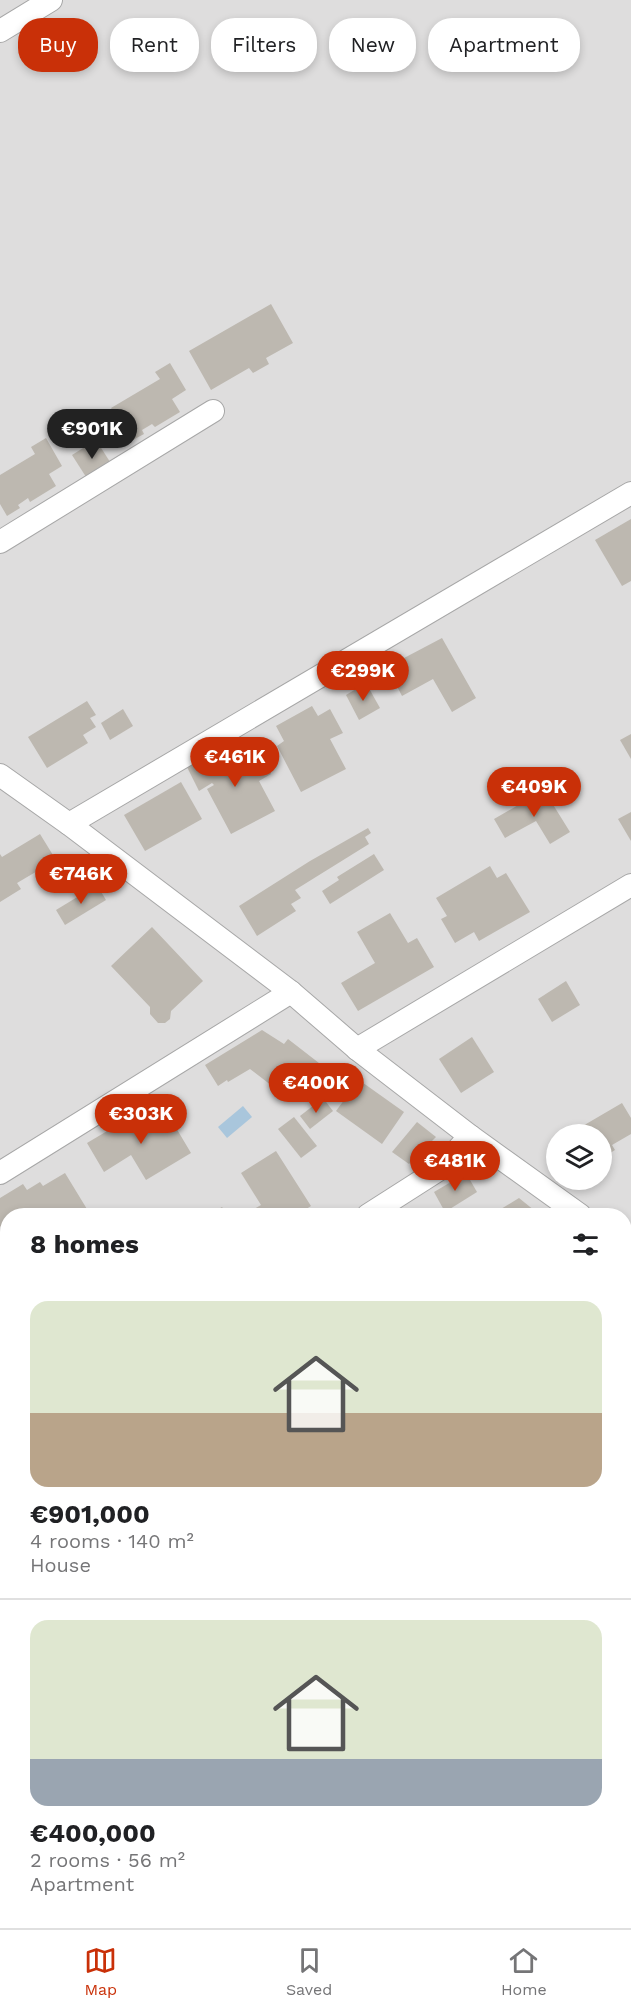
<!DOCTYPE html>
<html lang="en">
<head>
<meta charset="utf-8">
<style>
	body { margin:0; font-family:"Work Sans",sans-serif; background:#f6f6f6; color:#202124; height:100vh; display:flex; flex-direction:column; font-size:22px; white-space:nowrap }
	* { box-sizing:border-box; margin:0 }
	p { font-size:20px; color:#757577 }
	.icon { flex:none; width:33px; height:33px; fill:none; stroke:currentColor; stroke-width:2; stroke-linecap:round; stroke-linejoin:round }
	.map { position:relative; flex:1; overflow:hidden }
	.panel { position:absolute; left:0px; top:1208px; width:632px; height:722px; display:flex; flex-direction:column; background:#fff; border-radius:24px 24px 0 0; box-shadow:0 3px 9px #0003 }
	.panel>* { flex:none }
	.banner { position:absolute; left:18px; top:18px; width:596px; height:54px; display:flex; gap:12px }
	.tools { position:absolute; left:546px; top:1124px; display:grid; gap:12px }
	.tools a { display:grid; place-items:center; width:66px; height:66px; border-radius:50%; background:#fff; box-shadow:0 3px 9px #0003; font-size:30px }
	.price { position:absolute; translate:-50% -51px; padding:0 14px; border-radius:21px; background:#c93008; color:#fff; font-size:20px; line-height:39px; filter:drop-shadow(0 2px 3px #0008) }
	.price::after { content:''; position:absolute; left:50%; top:36px; width:18px; height:14px; margin-left:-9px; background:inherit; clip-path:polygon(0 0,100% 0,50% 100%) }
	.price.current { background:#222; color:#fff }
	ul { padding:0; list-style:none }
	li { display:grid; align-content:center; gap:12px; height:318px; padding:0 30px }
	li+li { border-top:2px solid #e0e0e0 }
	li span { display:grid; place-items:center; height:186px; border-radius:18px; color:#555 }
	li>.icon { margin-inline-start:auto }
	span .icon { width:108px; height:108px; fill:#fffc; stroke-width:1 }
	li b { font-size:26px }
	h2 { display:flex; justify-content:space-between; align-items:center; height:72px; padding:0 30px; font-size:26px }
	.pill { padding:0 21px; border-radius:24px; background:#fff; box-shadow:0 3px 9px #0003; font-size:21px; line-height:54px }
	.pill.current { background:#c93008; color:#fff }
	.dock { display:flex; justify-content:space-around; align-items:center; height:84px; border-top:2px solid #e0e0e0; background:#fff; font-size:16px; color:#757577 }
	.dock a { display:grid; justify-items:center; gap:3px }
	.dock .current { color:#c93008 }
	.map>svg:first-child { display:block }
</style>
</head>
<body>
<div class="map">
<svg width="631" height="1928" viewBox="0 0 631 1928">
	<rect width="100%" height="100%" fill="#f0efe7"/>
	<!-- residential -->
	<path fill="#dedddd" fill-rule="evenodd" d="M 0,0 L 631,0 L 631,1312 L 624,1307 L 624,1215 L 8,1215 L 8,1679 L 0,1684 ZM 556,1134 L 602,1134 L 602,1179 L 556,1179 Z"/>
	<!-- farmland -->
	<path fill="#e6eed3" d="M 624,1307 L 631,1312 L 631,1928 L 0,1928 L 0,1684 L 7,1679 L 8,1922 L 624,1922 Z"/>
	<!-- water -->
	<path fill="#a9c6dc" d="M 243,1106 L 252,1117 L 227,1138 L 218,1127 Z"/>
	<g fill="none" stroke-linecap="round" stroke-linejoin="round">
		<!-- stream -->
		<g stroke="#a9c6dc" stroke-width="8">
			<path d="M 624,1275 L 631,1279"/>
			<path d="M 0,1641 L 8,1636"/>
		</g>
	</g>
	<!-- building -->
	<g fill="#bdb8b0">
		<path d="M 271,304 L 293,343 L 266,358 L 269,364 L 253,373 L 249,368 L 211,390 L 189,351 Z"/>
		<path d="M 170,363 L 186,390 L 172,399 L 180,412 L 155,427 L 152,424 L 142,430 L 144,434 L 131,441 L 111,408 L 160,379 L 155,372 Z"/>
		<path d="M 46,438 L 62,466 L 49,474 L 56,486 L 30,502 L 28,498 L 18,505 L 20,508 L 7,516 L 0,504 L 0,475 L 35,454 L 31,447 Z"/>
		<path d="M 96,440 L 112,465 L 88,480 L 72,455 Z"/>
		<path d="M 631,519 L 631,581 L 622,586 L 595,540 Z"/>
		<path d="M 442,638 L 476,698 L 452,712 L 433,679 L 402,696 L 387,667 Z"/>
		<path d="M 366,683 L 380,708 L 359,720 L 346,695 Z"/>
		<path d="M 87,701 L 96,715 L 90,718 L 96,727 L 83,735 L 88,743 L 47,768 L 28,737 Z"/>
		<path d="M 312,706 L 318,716 L 330,709 L 343,733 L 330,739 L 346,769 L 301,792 L 277,746 L 284,741 L 276,726 Z"/>
		<path d="M 123,709 L 133,726 L 110,740 L 101,723 Z"/>
		<path d="M 631,734 L 631,759 L 620,740 Z"/>
		<path d="M 242,749 L 247,758 L 259,751 L 271,774 L 259,781 L 275,811 L 231,834 L 207,789 L 214,785 L 212,783 L 199,791 L 186,765 L 200,757 L 205,768 Z"/>
		<path d="M 181,782 L 202,819 L 145,851 L 124,815 Z"/>
		<path d="M 544,790 L 570,832 L 550,844 L 536,821 L 505,838 L 494,819 Z"/>
		<path d="M 631,812 L 631,841 L 618,819 Z"/>
		<path d="M 368,828 L 371,833 L 365,837 L 369,844 L 295,890 L 301,898 L 291,904 L 296,911 L 257,936 L 239,906 L 310,861 Z"/>
		<path d="M 40,834 L 56,860 L 17,883 L 21,889 L 0,902 L 0,854 L 2,857 Z"/>
		<path d="M 374,854 L 384,870 L 330,904 L 322,891 L 339,880 L 337,877 Z"/>
		<path d="M 490,866 L 497,878 L 506,873 L 530,912 L 479,941 L 474,932 L 455,943 L 441,919 L 447,916 L 436,898 Z"/>
		<path d="M 97,885 L 106,900 L 65,925 L 56,910 Z"/>
		<path d="M 390,913 L 408,943 L 417,938 L 434,967 L 358,1011 L 341,983 L 375,963 L 357,932 Z"/>
		<path d="M 152,927 L 203,981 L 171,1011 L 170,1019 L 165,1023 L 158,1023 L 150,1014 L 150,1007 L 111,966 Z"/>
		<path d="M 566,981 L 580,1005 L 552,1022 L 538,999 Z"/>
		<path d="M 262,1030 L 284,1044 L 288,1039 L 328,1070 L 309,1093 L 300,1086 L 289,1099 L 250,1069 L 228,1082 L 227,1080 L 218,1086 L 205,1065 Z"/>
		<path d="M 472,1037 L 494,1072 L 461,1093 L 439,1059 Z"/>
		<path d="M 359,1080 L 404,1112 L 382,1144 L 336,1111 Z"/>
		<path d="M 323,1098 L 333,1111 L 310,1129 L 300,1116 Z"/>
		<path d="M 622,1103 L 631,1118 L 631,1134 L 612,1145 L 615,1150 L 602,1158 L 602,1134 L 569,1134 Z"/>
		<path d="M 166,1111 L 191,1153 L 146,1180 L 131,1155 L 104,1172 L 87,1143 L 124,1121 L 127,1126 L 140,1118 L 144,1124 Z"/>
		<path d="M 294,1117 L 317,1146 L 301,1158 L 278,1129 Z"/>
		<path d="M 417,1122 L 436,1137 L 409,1164 L 392,1152 Z"/>
		<path d="M 276,1151 L 311,1206 L 297,1215 L 258,1215 L 254,1209 L 261,1205 L 241,1173 Z"/>
		<path d="M 65,1173 L 90,1214 L 8,1215 L 8,1231 L 5,1233 L 0,1226 L 0,1198 L 23,1184 L 27,1190 L 40,1182 L 43,1186 Z"/>
		<path d="M 466,1173 L 477,1192 L 445,1212 L 434,1192 Z"/>
		<path d="M 519,1198 L 540,1215 L 491,1215 Z"/>
		<path d="M 222,1207 L 228,1215 L 209,1215 Z"/>
		<path d="M 8,1388 L 8,1449 L 0,1453 L 0,1393 Z"/>
	</g>
	<g fill="none" stroke-linecap="round" stroke-linejoin="round">
		<defs>
			<g id="minor">
				<path d="M 0,31 L 51,0"/>
				<path d="M 0,542 L 213,411"/>
				<path d="M 0,775 L 69,824 L 291,992 L 357,1049 L 470,1136 L 580,1215"/>
				<path d="M 69,824 L 631,493"/>
				<path d="M 357,1049 L 631,885"/>
				<path d="M 0,1173 L 291,992"/>
				<path d="M 368,1215 L 440,1169 L 470,1136"/>
				<path d="M 624,1244 L 631,1248"/>
			</g>
		</defs>
		<!-- minor casing -->
		<use href="#minor" stroke="#a7a7a7" stroke-width="24"/>
		<!-- path -->
		<path stroke="#f59c73" stroke-width="4" stroke-dasharray="3 3" stroke-linecap="butt" d="M 0,1621 L 8,1617"/>
		<!-- minor -->
		<use href="#minor" stroke="#fff" stroke-width="22"/>
	</g>
</svg>
<div class="tools">
<a><svg class="icon" aria-label="layers" viewBox="0 0 24 24"><path d="M12 4l9 5-9 5-9-5zM3 14l9 5 9-5"/></svg></a>
</div>
<b class="price current" style="left:92px;top:460px">€901K</b>
<b class="price" style="left:363px;top:702px">€299K</b>
<b class="price" style="left:235px;top:788px">€461K</b>
<b class="price" style="left:534px;top:818px">€409K</b>
<b class="price" style="left:81px;top:905px">€746K</b>
<b class="price" style="left:316px;top:1114px">€400K</b>
<b class="price" style="left:141px;top:1145px">€303K</b>
<b class="price" style="left:455px;top:1192px">€481K</b>
<div class="banner">
<a class="pill current">Buy</a>
<a class="pill">Rent</a>
<a class="pill">Filters</a>
<a class="pill">New</a>
<a class="pill">Apartment</a>
</div>
<section class="panel">
<h2>8 homes<svg class="icon" aria-label="filters" viewBox="0 0 24 24"><path d="M4 7h16M4 17h16"/><circle cx="9" cy="7" r="2"/><circle cx="15" cy="17" r="2"/></svg></h2>
<ul>
<li><span style="background:linear-gradient(#dfe7d0 60%,#b9a48a 0)"><svg class="icon" aria-label="home" viewBox="0 0 24 24"><path d="M3 11l9-7 9 7M6 9v11h12V9"/></svg></span><div><b>€901,000</b><p>4 rooms · 140 m²</p><p>House</p></div></li>
<li><span style="background:linear-gradient(#dfe7d0 75%,#9aa5b1 0)"><svg class="icon" aria-label="home" viewBox="0 0 24 24"><path d="M3 11l9-7 9 7M6 9v11h12V9"/></svg></span><div><b>€400,000</b><p>2 rooms · 56 m²</p><p>Apartment</p></div></li>
</ul>
</section>
</div>
<nav class="dock">
<a class="current"><svg class="icon" aria-label="map" viewBox="0 0 24 24"><path d="M3 6l6-2 6 2 6-2v14l-6 2-6-2-6 2zM9 4v14M15 6v14"/></svg>Map</a>
<a><svg class="icon" aria-label="saved" viewBox="0 0 24 24"><path d="M7 4h10v16l-5-4-5 4z"/></svg>Saved</a>
<a><svg class="icon" aria-label="home" viewBox="0 0 24 24"><path d="M3 11l9-7 9 7M6 9v11h12V9"/></svg>Home</a>
</nav>
</body>
</html>
